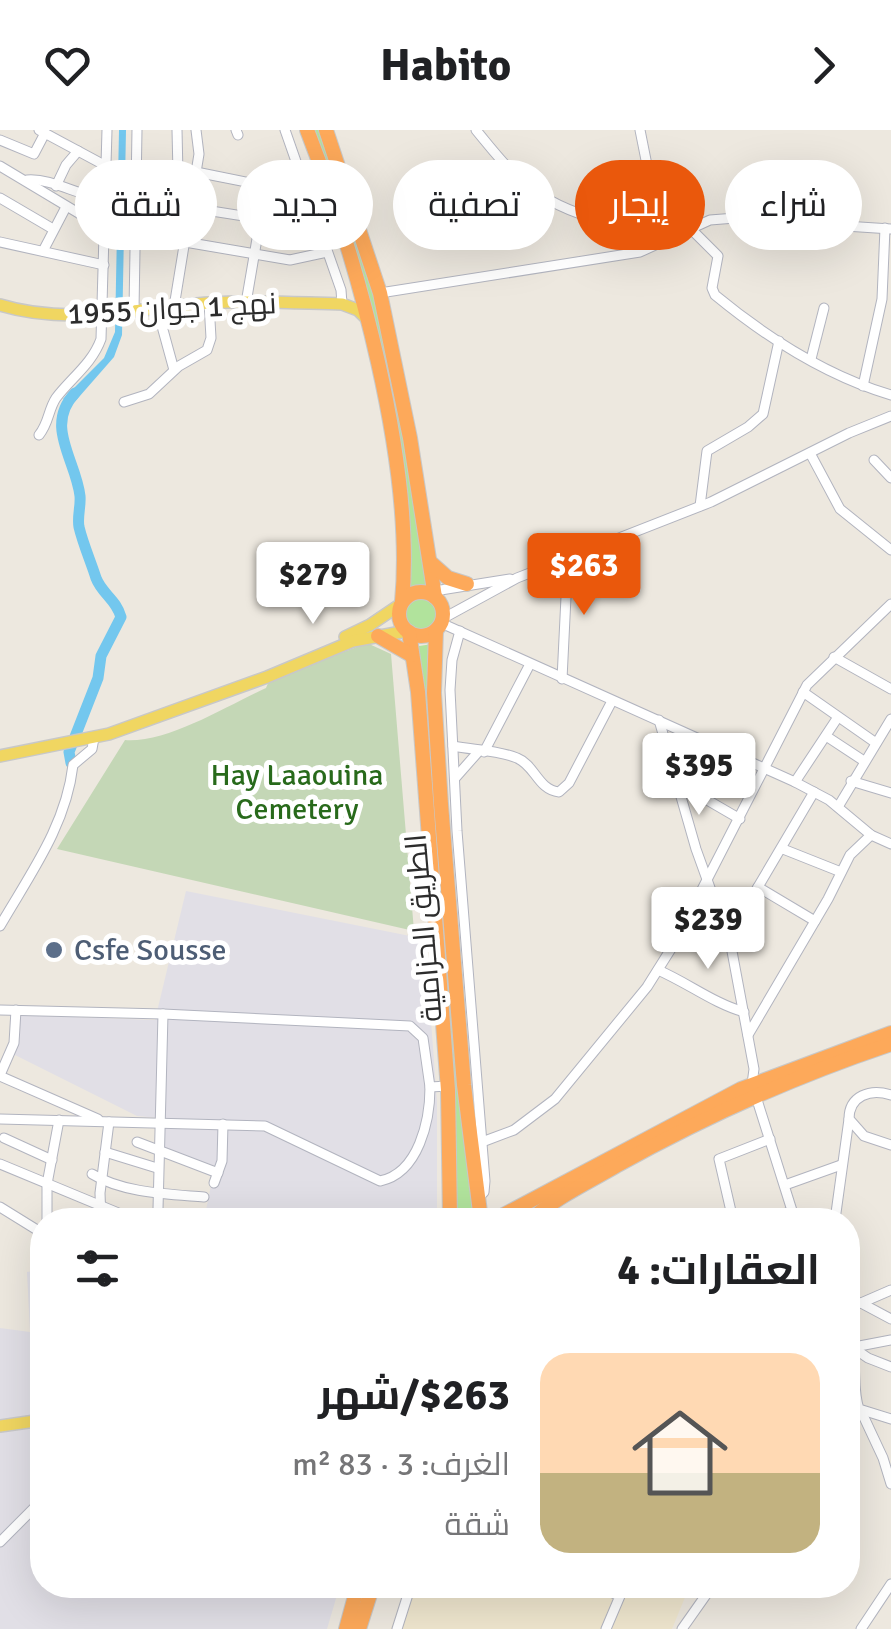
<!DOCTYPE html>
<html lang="ar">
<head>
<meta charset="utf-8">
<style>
	body { margin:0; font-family:Signika,Cairo,sans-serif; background:#f2f2f2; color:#202124; direction:rtl; height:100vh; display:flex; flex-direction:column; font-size:38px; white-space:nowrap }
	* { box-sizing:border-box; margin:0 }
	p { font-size:32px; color:#757577 }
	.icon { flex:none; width:55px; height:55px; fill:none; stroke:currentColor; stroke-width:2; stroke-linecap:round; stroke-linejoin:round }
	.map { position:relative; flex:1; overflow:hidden; direction:ltr }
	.panel { position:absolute; left:30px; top:1078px; width:830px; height:390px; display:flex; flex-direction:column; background:#fff; border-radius:40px; box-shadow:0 10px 40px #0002; direction:rtl }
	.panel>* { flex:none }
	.top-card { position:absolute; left:30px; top:30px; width:832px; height:90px; direction:rtl; display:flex; gap:20px }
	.price { position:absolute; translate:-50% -85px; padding:0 22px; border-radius:10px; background:#fff; color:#222; font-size:32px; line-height:65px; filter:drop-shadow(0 2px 5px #0008) }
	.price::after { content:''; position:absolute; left:50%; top:60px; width:30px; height:22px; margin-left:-15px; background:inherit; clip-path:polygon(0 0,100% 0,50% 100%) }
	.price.selected { background:#ea580c; color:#fff }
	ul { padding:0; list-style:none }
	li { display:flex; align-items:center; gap:30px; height:250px; padding:0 40px }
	li span { display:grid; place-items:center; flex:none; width:280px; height:200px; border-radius:30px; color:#555 }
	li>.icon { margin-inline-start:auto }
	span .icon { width:120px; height:120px; fill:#fffc; stroke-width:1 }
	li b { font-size:42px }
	h2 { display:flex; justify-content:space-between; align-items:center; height:120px; padding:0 40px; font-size:42px }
	.tag { padding:0 35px; border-radius:45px; background:#fff; box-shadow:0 10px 40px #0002; font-size:35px; line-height:90px }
	.tag.selected { background:#ea580c; color:#fff }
	header { display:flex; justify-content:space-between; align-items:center; height:130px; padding:0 40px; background:#fff; font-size:45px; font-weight:800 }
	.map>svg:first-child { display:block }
</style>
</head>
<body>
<header><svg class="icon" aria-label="forward" viewBox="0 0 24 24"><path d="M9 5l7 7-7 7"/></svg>Habito<svg class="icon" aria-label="heart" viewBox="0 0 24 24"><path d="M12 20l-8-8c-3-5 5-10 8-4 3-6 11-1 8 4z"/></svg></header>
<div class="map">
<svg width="891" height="1499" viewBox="0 0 891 1499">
	<rect width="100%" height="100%" fill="#ede8df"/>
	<!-- industrial -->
	<g fill="#e1dfe6">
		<path d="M 186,761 L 425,809 L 437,972 L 437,1090 L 204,1090 L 215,1036 L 160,1017 L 160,988 L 137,986 L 15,925 L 18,885 L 155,890 Z"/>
		<path d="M 42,1140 L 42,1455 L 340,1455 L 327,1499 L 0,1499 L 0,1198 L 30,1202 L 27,1142 Z"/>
	</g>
	<!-- education -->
	<path fill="#efe6ce" d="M 406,1455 L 690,1455 L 672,1499 L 391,1499 Z"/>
	<!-- green -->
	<g fill="#b1e39c">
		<path d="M 311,0 L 323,0 L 382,184 L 431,455 L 407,459 L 396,311 Z"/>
		<circle cx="420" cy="484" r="17"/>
		<path d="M 432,514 L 478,1086 L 463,1084 L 454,1090 L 413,517 Z"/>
	</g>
	<!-- cemetery -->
	<path fill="#c4d7b6" d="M 367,513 L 391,524 L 414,801 L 57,719 L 125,610 C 168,613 226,576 266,558 L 269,551 Z"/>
	<!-- water -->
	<path fill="#73c7ee" d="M 119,0 L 126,0 L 122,205 L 114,227 L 72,275 L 63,269 L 104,228 L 115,202 Z"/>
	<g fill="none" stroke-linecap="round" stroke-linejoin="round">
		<!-- river -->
		<path stroke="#73c7ee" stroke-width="11" d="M 71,633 L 69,622 L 98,548 L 101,526 L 121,487 C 116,469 102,464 96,448 C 91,432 83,414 79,397 C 77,387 81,376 80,366 C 76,330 44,296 75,263"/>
		<defs>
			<g id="minor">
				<path d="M 39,0 L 106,36"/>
				<path d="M 236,0 L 238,5"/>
				<path d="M 285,0 L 341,160 L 342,174"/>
				<path d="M 476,0 C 491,18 505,37 523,52 C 568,90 634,101 691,99 L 718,126 L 712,158 L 715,165 C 766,207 827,246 891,265"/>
				<path d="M 640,0 L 660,100"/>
				<path d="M 0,10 L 34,24 L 45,3"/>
				<path d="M 0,36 L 105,99"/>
				<path d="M 134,41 L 178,44"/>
				<path d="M 196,42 L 266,56 L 246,173"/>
				<path d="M 27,50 C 54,48 79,67 106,69"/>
				<path d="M 56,56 L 66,35 L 78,21"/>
				<path d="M 0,68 L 53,99"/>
				<path d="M 135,69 L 288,93 L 316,87"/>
				<path d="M 173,75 L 178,44 L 177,0"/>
				<path d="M 0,112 L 104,135"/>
				<path d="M 185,112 L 290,130 L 327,122"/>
				<path d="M 43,121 L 66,77"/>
				<path d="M 380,163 L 640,122 L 710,90 L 774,85 L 845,96 L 891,99"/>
				<path d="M 174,177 L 199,24 L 196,0"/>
				<path d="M 157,178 L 174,240"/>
				<path d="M 134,180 L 137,0"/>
				<path d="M 811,229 L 824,178"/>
				<path d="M 863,256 L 882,169 L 885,98"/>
				<path d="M 124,272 L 149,264 L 179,236 L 207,220 L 211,208 L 209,173"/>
				<path d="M 39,305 C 49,293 48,280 56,268 C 71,248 92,234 101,209 L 107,0"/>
				<path d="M 810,323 L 840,379 L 891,420"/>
				<path d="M 874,330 L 891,348"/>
				<path d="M 700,376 L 707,321 L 748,297 L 763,284 L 779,211"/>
				<path d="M 422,463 L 510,449"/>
				<path d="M 442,489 L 517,448 L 711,372 L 849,303 L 891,286"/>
				<path d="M 441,493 L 795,652 L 829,670 L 871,705 L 891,714"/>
				<path d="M 460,501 L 452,530 L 450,560 L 457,701 L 485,1051 L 484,1062 L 479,1067"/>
				<path d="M 834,527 L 891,559"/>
				<path d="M 562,549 L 568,426"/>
				<path d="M 803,562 L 876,613"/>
				<path d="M 659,590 L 696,719 L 731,816 L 754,939 L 752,954 L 795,1090"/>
				<path d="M 826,606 L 864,631"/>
				<path d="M 453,616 C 473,620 498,620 517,628 C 535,635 538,660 559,662 L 569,653 L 612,571"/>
				<path d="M 484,622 L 530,534"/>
				<path d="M 456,647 L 479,621"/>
				<path d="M 851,651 L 891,663"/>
				<path d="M 795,652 L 838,587"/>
				<path d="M 678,653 L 740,689"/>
				<path d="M 838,677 L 891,589"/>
				<path d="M 783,719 L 841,742"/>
				<path d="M 758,757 L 815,791"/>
				<path d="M 0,796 C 30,744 66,696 73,635 L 92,619 L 94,608"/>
				<path d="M 731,816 L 755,762 L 814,662"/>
				<path d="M 658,840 C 688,853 713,873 744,882"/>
				<path d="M 0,880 L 163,884 L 410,896 L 423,908 L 430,957 L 448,956"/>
				<path d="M 748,905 L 828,769 L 850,725 L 871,705"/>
				<path d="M 0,945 L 14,913 L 16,880"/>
				<path d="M 0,946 L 98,989"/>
				<path d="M 891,965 C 870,958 849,966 849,989 L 864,1006 L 891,1015"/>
				<path d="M 0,989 L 265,996 L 380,1051 C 419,1043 430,990 430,957"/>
				<path d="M 4,1008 L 52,1030"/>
				<path d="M 137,1012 L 218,1043"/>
				<path d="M 482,1012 L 514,1000 L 555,969 L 647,857 L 674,814 L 807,555 L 891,474"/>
				<path d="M 105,1022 L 157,1038"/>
				<path d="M 0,1034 L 128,1087"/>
				<path d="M 92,1044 C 123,1063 168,1064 204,1067"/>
				<path d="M 214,1053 L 222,1031 L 223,994"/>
				<path d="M 785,1055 L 841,1035"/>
				<path d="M 0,1077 L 42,1103"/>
				<path d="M 158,1079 L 163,884"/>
				<path d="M 47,1090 L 47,1054 L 59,990"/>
				<path d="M 101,1090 L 100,1063 L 109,992"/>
				<path d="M 733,1090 L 719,1029 L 770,1009"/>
				<path d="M 768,1090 L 792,1081"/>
				<path d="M 835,1090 L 849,989"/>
				<path d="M 861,1173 L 891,1189"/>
				<path d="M 848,1174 L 861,1173 L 891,1160"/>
				<path d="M 848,1210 C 859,1231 851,1256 859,1279 L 891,1289"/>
				<path d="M 852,1217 L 868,1228 L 891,1237"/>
				<path d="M 849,1218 L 891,1210"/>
				<path d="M 861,1281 L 883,1328 L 891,1354"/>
				<path d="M 0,1412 L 42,1370"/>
				<path d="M 593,1455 L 620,1466 L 606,1499"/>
				<path d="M 397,1499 L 411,1455"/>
				<path d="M 682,1499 L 713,1455"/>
				<path d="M 861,1499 L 891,1454"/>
			</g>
			<g id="major">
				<path d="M 0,175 C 68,196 140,178 209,173 C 253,170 298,173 342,174 L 358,180 L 365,187"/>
				<path d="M 345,507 L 370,495 L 401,474"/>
				<path d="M 0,626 L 109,604 L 267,547 L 353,511 L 407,501"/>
				<path d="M 0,1296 L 42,1290"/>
			</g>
			<g id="highway">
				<path d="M 307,0 C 357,128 415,335 402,472"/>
				<path d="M 326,0 L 380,163 L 410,308 L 435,467"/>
				<path d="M 430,432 L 448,448 L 467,454"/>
				<circle cx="421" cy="484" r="22"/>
				<path d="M 436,500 L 434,563 L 441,674 L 464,955 L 481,1090"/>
				<path d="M 409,502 L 418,562 L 448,960 L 450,1090"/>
				<path d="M 378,506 L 411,525"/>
				<path d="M 494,1090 L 741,959 L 891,903"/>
				<path d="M 531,1090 C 556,1067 587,1053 616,1036 C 704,987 795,946 891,914"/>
				<path d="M 346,1499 L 358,1455"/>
				<path d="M 359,1499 L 373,1455"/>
			</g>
		</defs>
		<!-- minor casing -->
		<use href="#minor" stroke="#b2b4bf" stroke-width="11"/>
		<!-- major casing -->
		<use href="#major" stroke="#c8c8c8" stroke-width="14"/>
		<!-- highway casing -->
		<use href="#highway" stroke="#c8c8c8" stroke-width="16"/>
		<!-- minor -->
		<use href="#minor" stroke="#fff" stroke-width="9"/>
		<!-- major -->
		<use href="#major" stroke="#f0d661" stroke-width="11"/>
		<!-- highway -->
		<use href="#highway" stroke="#fda95a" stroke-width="14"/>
	</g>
	<!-- markers -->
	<circle fill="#5c6f8a" stroke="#fff" stroke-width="4" cx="54" cy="820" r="10"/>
	<g text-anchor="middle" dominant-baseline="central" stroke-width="10" stroke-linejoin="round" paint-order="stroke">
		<!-- street labels -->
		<g font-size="30" fill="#2c2c2c" stroke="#fff">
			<text transform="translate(172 179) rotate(-3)">نهج 1 جوان 1955</text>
			<text transform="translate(424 798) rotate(-95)">الطريق الحزامية</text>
		</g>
		<!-- park labels -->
		<g font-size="30" fill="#286a1b" stroke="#fff">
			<text x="297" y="645">Hay Laaouina<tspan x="297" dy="34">Cemetery</tspan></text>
		</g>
		<!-- service labels -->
		<g font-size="30" fill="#4e5e75" stroke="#fff" text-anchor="start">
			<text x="74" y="820">Csfe Sousse</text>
		</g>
	</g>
</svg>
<b class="price selected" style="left:584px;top:488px">$263</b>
<b class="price" style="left:313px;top:497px">$279</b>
<b class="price" style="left:699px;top:688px">$395</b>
<b class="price" style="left:708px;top:842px">$239</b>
<div class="top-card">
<a class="tag">شراء</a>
<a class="tag selected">إيجار</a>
<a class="tag">تصفية</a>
<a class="tag">جديد</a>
<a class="tag">شقة</a>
</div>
<section class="panel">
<h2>العقارات: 4<svg class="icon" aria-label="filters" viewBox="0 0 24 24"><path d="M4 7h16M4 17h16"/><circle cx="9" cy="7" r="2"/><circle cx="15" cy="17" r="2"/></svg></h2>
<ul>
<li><span style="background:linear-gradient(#ffd9b3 60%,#c2b280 0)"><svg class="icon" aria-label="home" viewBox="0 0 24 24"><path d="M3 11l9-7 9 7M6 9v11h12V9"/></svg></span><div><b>$263/شهر</b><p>الغرف: 3 · 83 m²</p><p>شقة</p></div></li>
</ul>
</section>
</div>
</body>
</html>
